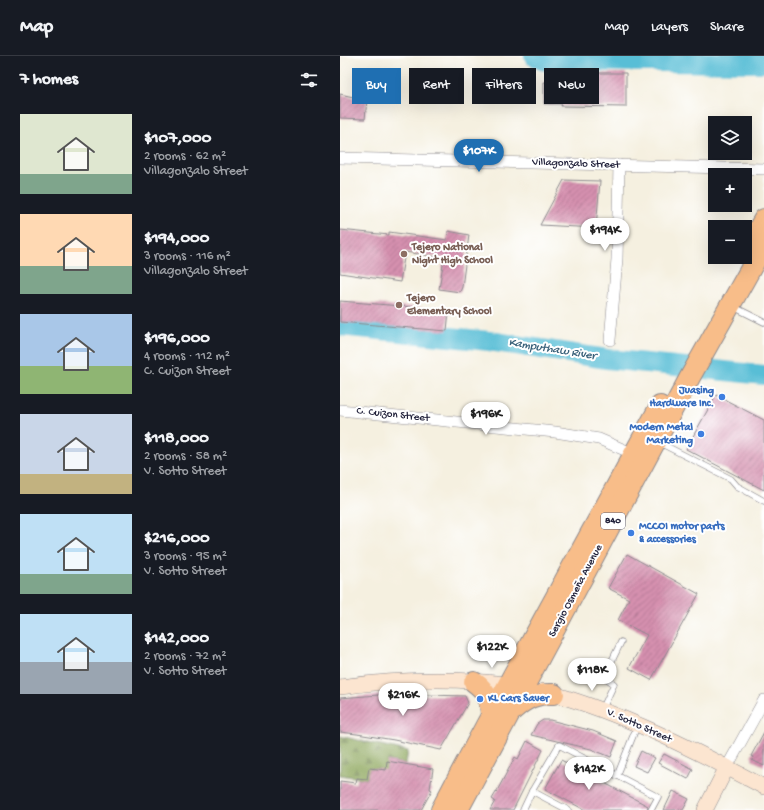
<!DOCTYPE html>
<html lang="en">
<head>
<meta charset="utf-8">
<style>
	body { margin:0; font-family:"Gochi Hand",sans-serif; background:#20242c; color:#f1f3f6; height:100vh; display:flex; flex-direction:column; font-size:15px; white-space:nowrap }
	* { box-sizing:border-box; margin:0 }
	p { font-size:13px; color:#9ea1a6 }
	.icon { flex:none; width:22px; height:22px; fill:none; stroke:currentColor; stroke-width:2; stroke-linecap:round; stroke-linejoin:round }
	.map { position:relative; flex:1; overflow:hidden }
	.drawer { display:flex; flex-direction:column; background:#171b24; width:340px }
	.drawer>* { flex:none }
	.banner { position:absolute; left:12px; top:12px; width:352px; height:36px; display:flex; gap:8px }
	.buttons { position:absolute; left:368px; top:60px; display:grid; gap:8px }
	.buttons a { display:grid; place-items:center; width:44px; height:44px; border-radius:0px; background:#171b24; box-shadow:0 4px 16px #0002; font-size:20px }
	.price { position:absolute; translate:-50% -34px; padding:0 9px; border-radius:14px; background:#fff; color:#222; font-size:13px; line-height:26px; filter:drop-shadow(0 1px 2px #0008) }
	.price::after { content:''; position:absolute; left:50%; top:24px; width:12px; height:9px; margin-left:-6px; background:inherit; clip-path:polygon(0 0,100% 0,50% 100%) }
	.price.active { background:#1f6fb2; color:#fff }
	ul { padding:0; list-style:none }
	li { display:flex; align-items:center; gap:12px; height:100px; padding:0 20px }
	li span { display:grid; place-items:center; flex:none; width:112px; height:80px; border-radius:0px; color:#555 }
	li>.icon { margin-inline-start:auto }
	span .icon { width:48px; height:48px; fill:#fffc; stroke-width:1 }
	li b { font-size:17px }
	h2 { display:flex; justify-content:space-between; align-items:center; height:48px; padding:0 20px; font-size:17px }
	.tag { padding:0 14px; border-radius:0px; background:#171b24; box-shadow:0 4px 16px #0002; font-size:14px; line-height:36px }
	.tag.active { background:#1f6fb2; color:#fff }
	header { display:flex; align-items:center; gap:24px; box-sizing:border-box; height:56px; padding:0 20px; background:#171b24; border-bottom:1px solid #363941 }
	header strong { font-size:19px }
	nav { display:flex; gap:22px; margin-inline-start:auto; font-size:14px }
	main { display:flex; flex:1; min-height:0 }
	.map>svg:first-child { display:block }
</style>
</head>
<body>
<header>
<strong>Map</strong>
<nav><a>Map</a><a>Layers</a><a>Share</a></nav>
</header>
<main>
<section class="drawer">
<h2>7 homes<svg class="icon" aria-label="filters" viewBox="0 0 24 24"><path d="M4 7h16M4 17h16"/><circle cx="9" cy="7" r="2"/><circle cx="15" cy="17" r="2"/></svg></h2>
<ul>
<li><span style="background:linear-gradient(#dfe7d0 75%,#7fa58c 0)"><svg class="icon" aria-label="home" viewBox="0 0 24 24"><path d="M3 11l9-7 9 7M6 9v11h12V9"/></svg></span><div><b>$107,000</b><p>2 rooms · 62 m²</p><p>Villagonzalo Street</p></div></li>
<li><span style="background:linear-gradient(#ffd9b3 65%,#7fa58c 0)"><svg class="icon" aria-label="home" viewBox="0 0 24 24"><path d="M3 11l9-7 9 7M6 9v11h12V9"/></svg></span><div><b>$194,000</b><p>3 rooms · 116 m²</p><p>Villagonzalo Street</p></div></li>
<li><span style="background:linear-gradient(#a9c7e8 65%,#8fb573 0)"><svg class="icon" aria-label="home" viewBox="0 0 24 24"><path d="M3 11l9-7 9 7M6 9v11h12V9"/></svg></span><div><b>$196,000</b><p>4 rooms · 112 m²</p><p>C. Cuizon Street</p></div></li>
<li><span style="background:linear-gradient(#c9d6e8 75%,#c2b280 0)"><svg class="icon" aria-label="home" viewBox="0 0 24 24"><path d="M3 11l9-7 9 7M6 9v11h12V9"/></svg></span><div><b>$118,000</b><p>2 rooms · 58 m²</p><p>V. Sotto Street</p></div></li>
<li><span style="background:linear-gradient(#bfe0f5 75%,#7fa58c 0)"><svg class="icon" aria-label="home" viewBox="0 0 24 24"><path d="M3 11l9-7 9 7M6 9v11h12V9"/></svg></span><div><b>$216,000</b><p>3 rooms · 95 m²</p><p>V. Sotto Street</p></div></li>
<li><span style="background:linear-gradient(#bfe0f5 60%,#9aa5b1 0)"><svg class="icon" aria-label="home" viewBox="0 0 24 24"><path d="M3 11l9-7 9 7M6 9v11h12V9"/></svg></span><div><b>$142,000</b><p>2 rooms · 72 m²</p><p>V. Sotto Street</p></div></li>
</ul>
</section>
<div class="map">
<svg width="424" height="754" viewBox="0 0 424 754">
	<defs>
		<pattern id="forest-firs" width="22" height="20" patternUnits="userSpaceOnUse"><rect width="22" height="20" fill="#88a355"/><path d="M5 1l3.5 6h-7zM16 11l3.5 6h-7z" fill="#6f8448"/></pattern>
		<pattern id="building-hatch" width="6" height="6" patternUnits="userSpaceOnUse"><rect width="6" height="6" fill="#d590af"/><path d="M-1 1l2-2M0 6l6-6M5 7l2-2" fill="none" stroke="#ac7590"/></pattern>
	</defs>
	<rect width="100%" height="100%" fill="#fff"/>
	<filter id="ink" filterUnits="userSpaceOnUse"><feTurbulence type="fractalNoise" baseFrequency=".025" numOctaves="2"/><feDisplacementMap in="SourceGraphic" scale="8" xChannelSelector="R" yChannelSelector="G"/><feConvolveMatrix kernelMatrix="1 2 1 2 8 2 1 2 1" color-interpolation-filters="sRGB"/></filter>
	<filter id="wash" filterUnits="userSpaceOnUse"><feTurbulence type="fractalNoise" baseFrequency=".012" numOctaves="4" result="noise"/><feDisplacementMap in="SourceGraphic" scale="16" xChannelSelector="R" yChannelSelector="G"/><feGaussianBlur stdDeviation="0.9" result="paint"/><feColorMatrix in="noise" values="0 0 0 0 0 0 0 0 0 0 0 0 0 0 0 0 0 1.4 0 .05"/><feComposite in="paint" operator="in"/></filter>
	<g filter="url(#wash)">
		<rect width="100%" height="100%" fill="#f5f0e0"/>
		<!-- forest -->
		<path fill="url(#forest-firs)" stroke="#556248" d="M 0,680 L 68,695 L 66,708 L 48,705 L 46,715 L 30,712 L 27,723 L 0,719 Z"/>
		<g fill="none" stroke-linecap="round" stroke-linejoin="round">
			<!-- river -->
			<g stroke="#58bed6" stroke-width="20">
				<path d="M 194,0 L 204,5 L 424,7"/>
				<path d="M 0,270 L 149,285 L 267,303 L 424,319"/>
			</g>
		</g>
		<g id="blocks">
			<!-- building -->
			<g fill="url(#building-hatch)">
				<path d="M 222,17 L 286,17 L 286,51 L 221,50 L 222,48 L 204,48 L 204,26 L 222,27 Z"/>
				<path d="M 0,38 L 27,44 L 25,63 L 0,62 Z"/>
				<path d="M 224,124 L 260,125 L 256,172 L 200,169 Z"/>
				<path d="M 0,174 L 49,179 L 49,176 L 107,184 L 108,175 L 129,179 L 122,231 L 120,236 L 99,233 L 104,202 L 65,196 L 60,226 L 0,217 Z"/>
				<path d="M 0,245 L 109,254 L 107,275 L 0,266 Z"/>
				<path d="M 376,339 L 424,364 L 424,434 L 346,393 Z"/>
				<path d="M 287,498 L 359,538 L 311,624 L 289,612 L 307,579 L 278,564 L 289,543 L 268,532 Z"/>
				<path d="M 51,638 L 125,640 L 128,647 L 101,694 L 54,684 L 17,678 L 0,676 L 0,642 Z"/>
				<path d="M 203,664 L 210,664 L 253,675 L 277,685 L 271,701 L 251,693 L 191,679 L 197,668 Z"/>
				<path d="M 424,676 L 424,710 L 412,704 L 413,701 L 411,700 Z"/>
				<path d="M 187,685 L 203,694 L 173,754 L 150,754 L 155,745 L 152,743 L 158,733 L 175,701 L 178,703 Z"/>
				<path d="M 301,695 L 315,702 L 307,716 L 294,710 Z"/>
				<path d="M 324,698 L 353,713 L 348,723 L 318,707 Z"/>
				<path d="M 221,704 L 308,750 L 307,754 L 245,754 L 205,733 Z"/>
				<path d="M 47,705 L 93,713 L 90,733 L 92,734 L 81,754 L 0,754 L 0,725 L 16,727 L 17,722 L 27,723 L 29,712 L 46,714 Z"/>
				<path d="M 333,735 L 349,743 L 343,754 L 324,754 Z"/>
			</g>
		</g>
	</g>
	<g filter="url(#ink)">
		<use href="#blocks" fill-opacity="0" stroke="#8c898e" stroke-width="1"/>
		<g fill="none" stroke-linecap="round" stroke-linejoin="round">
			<defs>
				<g id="lane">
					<path d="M 394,251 L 424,266"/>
					<path d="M 318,386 L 391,423 L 397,430 L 424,445"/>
					<path d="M 262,654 L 274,628 L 266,622 L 265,619 L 281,586"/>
					<path d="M 277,720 L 297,670"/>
					<path d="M 192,735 L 228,754"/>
					<path d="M 183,754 L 192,735 L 219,689 L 318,741 L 311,754"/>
				</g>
				<g id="street">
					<path d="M 0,102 L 424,113"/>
					<path d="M 270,284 L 277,203 L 279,109"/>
					<path d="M 0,354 L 215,376 L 259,383 L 294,398"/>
					<path d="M 387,711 L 424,644"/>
				</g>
				<g id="secondary">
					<path d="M 0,631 C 59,623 119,621 178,630"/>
					<path d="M 203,635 C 281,656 353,693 424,731"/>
					<path d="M 365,754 L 387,711"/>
				</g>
				<g id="highway">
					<path d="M 405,196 L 424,163"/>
					<path d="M 134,626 C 146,634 150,644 151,658"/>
					<path d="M 172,655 C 185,643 197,637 214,638"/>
					<path d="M 101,754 C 172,618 247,485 320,350"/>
					<path d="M 118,754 L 350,321 L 424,189"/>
				</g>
			</defs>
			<!-- lane casing -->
			<use href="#lane" stroke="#8c898e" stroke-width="7"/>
			<!-- street casing -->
			<use href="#street" stroke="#8c898e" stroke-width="12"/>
			<!-- secondary casing -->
			<use href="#secondary" stroke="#8c898e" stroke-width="16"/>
			<!-- highway casing -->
			<use href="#highway" stroke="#8c898e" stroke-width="22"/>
			<!-- lane -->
			<use href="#lane" stroke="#fff" stroke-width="5.5"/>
			<!-- street -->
			<use href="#street" stroke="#fff" stroke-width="11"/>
			<!-- secondary -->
			<use href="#secondary" stroke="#fce5d0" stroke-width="15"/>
			<!-- highway -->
			<use href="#highway" stroke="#f8bd89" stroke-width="20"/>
		</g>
	</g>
	<!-- markers -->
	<g fill="#8d6e63" stroke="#fff" stroke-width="1.5">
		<circle cx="64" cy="198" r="4"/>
		<circle cx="59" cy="249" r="4"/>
	</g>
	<g fill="#3f7fe0" stroke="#fff" stroke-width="1.5">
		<circle cx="382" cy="341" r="4"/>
		<circle cx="361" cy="378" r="4"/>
		<circle cx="291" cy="477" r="4"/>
		<circle cx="140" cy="643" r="4"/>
	</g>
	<g text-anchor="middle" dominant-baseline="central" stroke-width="4" stroke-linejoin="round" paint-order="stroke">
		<!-- shield labels -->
		<rect fill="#fff" stroke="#646476" stroke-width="1" x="261" y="457" width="24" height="16" rx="3"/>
		<g font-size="10" font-weight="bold" fill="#22223b">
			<text x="273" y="465">840</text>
		</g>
		<!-- street labels -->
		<g font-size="11" fill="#22223b" stroke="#fff">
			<text transform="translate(236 108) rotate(2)">Villagonzalo Street</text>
			<text transform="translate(53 359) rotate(6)">C. Cuizon Street</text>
			<text transform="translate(236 535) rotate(-62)">Sergio Osmeña Avenue</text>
			<text transform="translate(299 670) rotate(24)">V. Sotto Street</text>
		</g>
		<!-- education labels -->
		<g font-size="11" font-weight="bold" fill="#785e54" stroke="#fff" text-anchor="start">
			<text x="72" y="192">Tejero National<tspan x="72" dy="13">Night High School</tspan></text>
			<text x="67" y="243">Tejero<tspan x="67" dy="13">Elementary School</tspan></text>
		</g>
		<!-- shop labels -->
		<g font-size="11" font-weight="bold" fill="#366cbe" stroke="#fff" text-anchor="end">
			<text x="374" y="335">Juasing<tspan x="374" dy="13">Hardware Inc.</tspan></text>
			<text x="353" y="372">Modern Metal<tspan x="353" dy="13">Marketing</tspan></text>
			<text x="299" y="471" text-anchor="start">MCCOI motor parts<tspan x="299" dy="13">&amp; accessories</tspan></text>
			<text x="148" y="643" text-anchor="start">KL Cars Saver</text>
		</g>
		<!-- water labels -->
		<g font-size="12" font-style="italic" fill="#386079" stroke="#fff">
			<text transform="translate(212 294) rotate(9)">Kamputhaw River</text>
		</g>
	</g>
</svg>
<div class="buttons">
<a><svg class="icon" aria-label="layers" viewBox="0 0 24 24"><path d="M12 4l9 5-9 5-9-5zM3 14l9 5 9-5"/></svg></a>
<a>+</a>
<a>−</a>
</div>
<b class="price active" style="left:139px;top:117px">$107K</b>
<b class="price" style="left:265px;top:196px">$194K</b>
<b class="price" style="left:146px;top:380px">$196K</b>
<b class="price" style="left:152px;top:613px">$122K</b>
<b class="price" style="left:252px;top:636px">$118K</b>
<b class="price" style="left:63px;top:661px">$216K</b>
<b class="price" style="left:249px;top:735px">$142K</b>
<div class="banner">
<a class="tag active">Buy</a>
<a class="tag">Rent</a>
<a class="tag">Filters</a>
<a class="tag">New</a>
</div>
</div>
</main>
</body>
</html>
